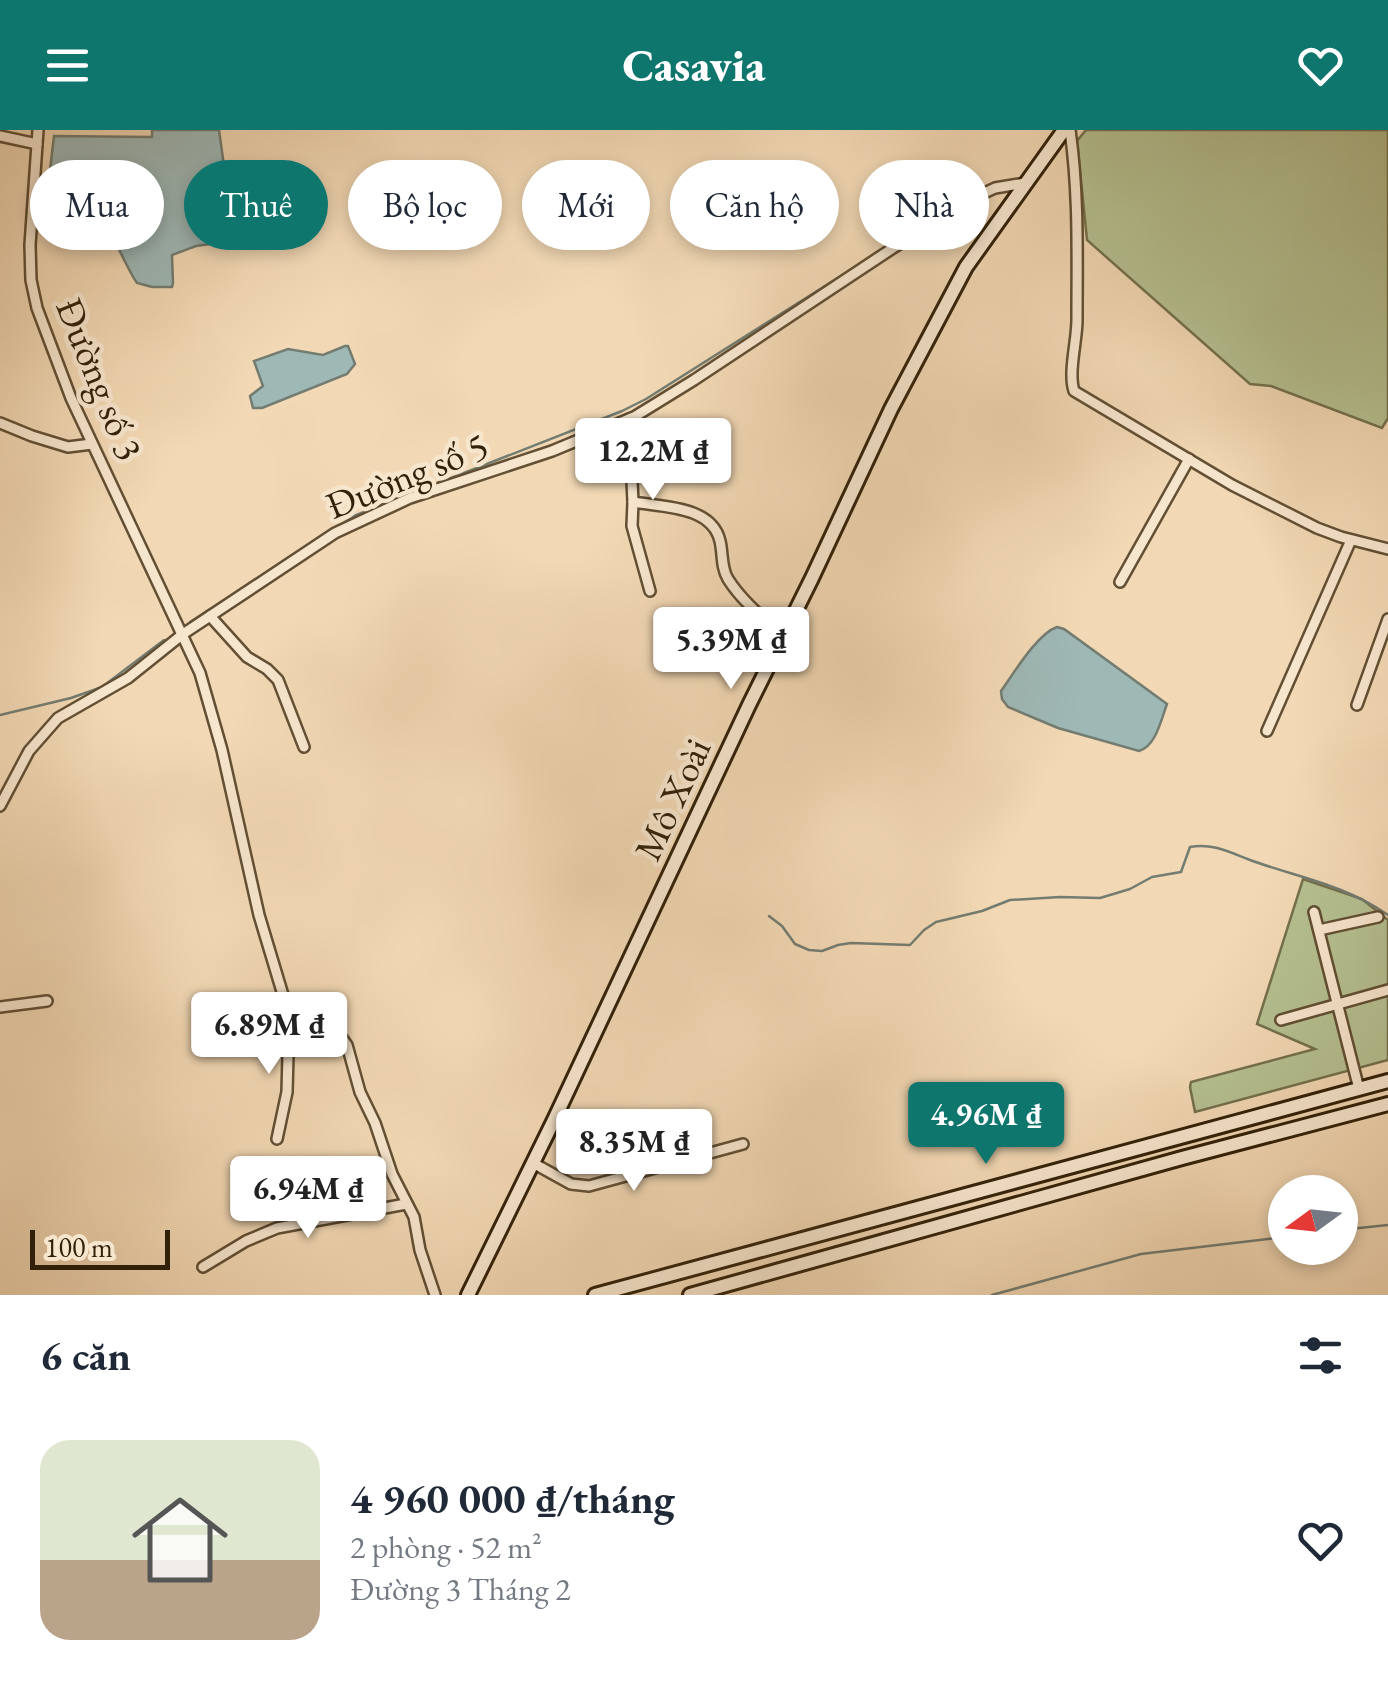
<!DOCTYPE html>
<html lang="vi">
<head>
<meta charset="utf-8">
<style>
	body { margin:0; font-family:"EB Garamond",serif; background:#f6f6f7; color:#1f2937; height:100vh; display:flex; flex-direction:column; font-size:38px; white-space:nowrap }
	* { box-sizing:border-box; margin:0 }
	p { font-size:32px; color:#747a83 }
	.icon { flex:none; width:55px; height:55px; fill:none; stroke:currentColor; stroke-width:2; stroke-linecap:round; stroke-linejoin:round }
	.map { position:relative; height:1165px; overflow:hidden }
	.drawer { display:flex; flex-direction:column; background:#fff; flex:1 }
	.drawer>* { flex:none }
	.hud { position:absolute; left:30px; top:30px; width:1330px; height:90px; display:flex; gap:20px }
	.needle { width:65px; rotate:255deg }
	.fabs { position:absolute; left:1268px; top:1045px; display:grid; gap:20px }
	.fabs a { display:grid; place-items:center; width:90px; height:90px; border-radius:50%; background:#fff; box-shadow:0 5px 15px #0003; font-size:50px }
	.scale { position:absolute; left:30px; bottom:25px; width:140px; box-sizing:border-box; padding-left:10px; border:5px solid #322109; border-top:0; font-size:28px; line-height:35px; white-space:nowrap; color:#322109; -webkit-text-stroke:8px #f7e6ce; paint-order:stroke }
	.price { position:absolute; translate:-50% -85px; padding:0 22px; border-radius:10px; background:#fff; color:#222; font-size:32px; line-height:65px; filter:drop-shadow(0 2px 5px #0008) }
	.price::after { content:''; position:absolute; left:50%; top:60px; width:30px; height:22px; margin-left:-15px; background:inherit; clip-path:polygon(0 0,100% 0,50% 100%) }
	.price.active { background:#0f766e; color:#fff }
	ul { padding:0; list-style:none }
	li { display:flex; align-items:center; gap:30px; height:250px; padding:0 40px }
	li+li { border-top:2px solid #e0e1e3 }
	li span { display:grid; place-items:center; flex:none; width:280px; height:200px; border-radius:30px; color:#555 }
	li>.icon { margin-inline-start:auto }
	span .icon { width:120px; height:120px; fill:#fffc; stroke-width:1 }
	li b { font-size:42px }
	h2 { display:flex; justify-content:space-between; align-items:center; height:120px; padding:0 40px; font-size:42px }
	.pill { padding:0 35px; border-radius:45px; background:#fff; box-shadow:0 5px 15px #0003; font-size:35px; line-height:90px }
	.pill.active { background:#0f766e; color:#fff }
	header { display:flex; justify-content:space-between; align-items:center; height:130px; padding:0 40px; background:#0f766e; color:#fff; font-size:45px; font-weight:800 }
	.map>svg:first-child { display:block }
</style>
</head>
<body>
<header><svg class="icon" aria-label="menu" viewBox="0 0 24 24"><path d="M4 6h16M4 12h16M4 18h16"/></svg>Casavia<svg class="icon" aria-label="heart" viewBox="0 0 24 24"><path d="M12 20l-8-8c-3-5 5-10 8-4 3-6 11-1 8 4z"/></svg></header>
<div class="map">
<svg width="1388" height="1165" viewBox="0 0 1388 1165">
	<rect width="100%" height="100%" fill="#f2d8b4"/>
	<filter id="stains"><feTurbulence type="fractalNoise" baseFrequency=".002" numOctaves="4"/><feColorMatrix values="0 0 0 0 .2 0 0 0 0 .09 0 0 0 0 .02 0 0 0 .5 -.17"/></filter>
	<radialGradient id="worn" r=".72"><stop offset=".6" stop-color="#630" stop-opacity="0"/><stop offset="1" stop-color="#630" stop-opacity=".3"/></radialGradient>
	<!-- green -->
	<g fill="#b5c091" stroke="#74704d" stroke-width="2.5">
		<path d="M 1086,0 L 1388,0 L 1388,288 L 1382,298 L 1271,256 L 1250,254 L 1087,110 L 1077,11 Z"/>
		<path d="M 1303,749 L 1362,769 L 1388,790 L 1388,930 L 1195,982 L 1190,957 L 1191,952 L 1315,919 L 1257,894 Z"/>
	</g>
	<!-- water -->
	<g fill="#9eb8b6" stroke="#737c71" stroke-width="2.5">
		<path d="M 152,0 L 219,0 L 225,43 L 224,112 L 196,116 L 172,125 L 173,153 L 172,157 L 152,157 L 137,153 C 121,131 106,75 76,73 C 65,73 55,79 45,82 L 54,6 L 152,7 Z"/>
		<path d="M 345,216 L 348,216 L 355,234 L 347,244 L 262,278 L 253,278 L 250,266 L 263,256 L 254,231 L 288,219 L 323,225 Z"/>
		<path d="M 1057,497 L 1064,499 L 1167,574 C 1161,590 1156,616 1139,621 L 1058,598 L 1008,577 L 1002,569 L 1001,561 C 1014,543 1037,504 1057,497 Z"/>
	</g>
	<g fill="none" stroke-linecap="round" stroke-linejoin="round">
		<!-- stream -->
		<g stroke="#737c71" stroke-width="2.5">
			<path d="M 413,363 L 622,281 L 646,269 L 871,127"/>
			<path d="M 336,398 L 354,386 L 406,365"/>
			<path d="M 190,492 L 287,429"/>
			<path d="M 0,585 L 71,568 L 102,557 L 164,510"/>
			<path d="M 769,786 L 782,796 L 795,814 L 809,820 L 822,821 L 838,815 L 851,813 L 910,815 L 924,800 L 936,792 L 982,781 L 1010,770 L 1060,767 L 1100,768 L 1130,759 L 1152,747 L 1181,742 L 1190,717 C 1213,713 1229,722 1250,730 C 1300,748 1343,754 1388,785"/>
			<path d="M 1340,1100 L 1388,1095"/>
			<path d="M 992,1165 L 1141,1124 L 1285,1107"/>
		</g>
		<defs>
			<g id="minor">
				<path d="M 38,0 L 30,115 L 31,150 L 37,178 L 71,268 L 200,543 L 222,620 L 259,785 L 289,885 L 297,896 L 330,902 L 342,908 L 347,915 L 360,962 L 375,993 L 392,1044 L 414,1087 L 420,1120 L 435,1165"/>
				<path d="M 1070,0 C 1079,64 1077,126 1077,190 C 1077,211 1068,242 1074,261 L 1232,355 L 1317,398 L 1341,407 L 1388,419"/>
				<path d="M 0,6 L 37,14"/>
				<path d="M 629,289 L 633,372 L 632,396 L 650,461"/>
				<path d="M 0,293 L 32,306 L 68,317 L 92,314"/>
				<path d="M 633,372 C 663,377 712,376 720,411 C 723,423 721,438 728,449 C 741,470 764,489 782,505"/>
				<path d="M 1120,452 L 1189,329"/>
				<path d="M 210,486 L 247,527 L 267,539 L 278,550 L 304,617"/>
				<path d="M 1357,575 L 1388,489"/>
				<path d="M 1267,601 L 1351,410"/>
				<path d="M 0,676 L 29,621 L 58,588 L 128,548 L 183,504 L 335,403 L 410,368 L 552,321 L 634,287 L 694,250 L 893,118 L 980,65 L 995,58 L 1025,53"/>
				<path d="M 1314,782 L 1359,959"/>
				<path d="M 1319,800 L 1378,787"/>
				<path d="M 0,877 L 47,871"/>
				<path d="M 1281,890 L 1388,860"/>
				<path d="M 277,1009 L 287,962 L 289,888"/>
				<path d="M 533,1033 L 571,1054 L 589,1056 L 743,1014"/>
				<path d="M 203,1137 L 246,1111 L 277,1098 L 406,1074"/>
			</g>
			<g id="secondary">
				<path d="M 468,1165 L 554,990 L 749,575 L 812,448 L 891,279 L 966,137 L 1064,0"/>
				<path d="M 595,1165 L 1388,951"/>
				<path d="M 690,1165 L 1182,1028 L 1388,974"/>
			</g>
		</defs>
		<!-- minor casing -->
		<use href="#minor" stroke="#624f34" stroke-width="14"/>
		<!-- secondary casing -->
		<use href="#secondary" stroke="#322109" stroke-width="18"/>
		<!-- minor -->
		<use href="#minor" stroke="#f7e6ce" stroke-width="9"/>
		<!-- secondary -->
		<use href="#secondary" stroke="#f7e6ce" stroke-width="12"/>
	</g>
	<g text-anchor="middle" dominant-baseline="central" stroke-width="9" stroke-linejoin="round" paint-order="stroke">
		<!-- street labels -->
		<g font-size="38" fill="#322109" stroke="#f7e6ce">
			<text transform="translate(100 249) rotate(68)">Đường số 3</text>
			<text transform="translate(407 345) rotate(-22)">Đường số 5</text>
			<text transform="translate(672 669) rotate(-65)">Mô Xoài</text>
		</g>
	</g>
	<rect width="100%" height="100%" filter="url(#stains)"/>
	<rect width="100%" height="100%" fill="url(#worn)"/>
</svg>
<div class="fabs">
<a><svg class="needle" viewBox="-14 -14 28 28"><path d="M0-13l5 13h-10z" fill="#e53935"/><path d="M0 13l5-13h-10z" fill="#747a83"/></svg></a>
</div>
<div class="scale">100 m</div>
<b class="price" style="left:653px;top:373px">12.2M ₫</b>
<b class="price" style="left:731px;top:562px">5.39M ₫</b>
<b class="price" style="left:269px;top:947px">6.89M ₫</b>
<b class="price active" style="left:986px;top:1037px">4.96M ₫</b>
<b class="price" style="left:634px;top:1064px">8.35M ₫</b>
<b class="price" style="left:308px;top:1111px">6.94M ₫</b>
<div class="hud">
<a class="pill">Mua</a>
<a class="pill active">Thuê</a>
<a class="pill">Bộ lọc</a>
<a class="pill">Mới</a>
<a class="pill">Căn hộ</a>
<a class="pill">Nhà</a>
</div>
</div>
<section class="drawer">
<h2>6 căn<svg class="icon" aria-label="filters" viewBox="0 0 24 24"><path d="M4 7h16M4 17h16"/><circle cx="9" cy="7" r="2"/><circle cx="15" cy="17" r="2"/></svg></h2>
<ul>
<li><span style="background:linear-gradient(#dfe7d0 60%,#b9a48a 0)"><svg class="icon" aria-label="home" viewBox="0 0 24 24"><path d="M3 11l9-7 9 7M6 9v11h12V9"/></svg></span><div><b>4 960 000 ₫/tháng</b><p>2 phòng · 52 m²</p><p>Đường 3 Tháng 2</p></div><svg class="icon" aria-label="heart" viewBox="0 0 24 24"><path d="M12 20l-8-8c-3-5 5-10 8-4 3-6 11-1 8 4z"/></svg></li>
</ul>
</section>
</body>
</html>
